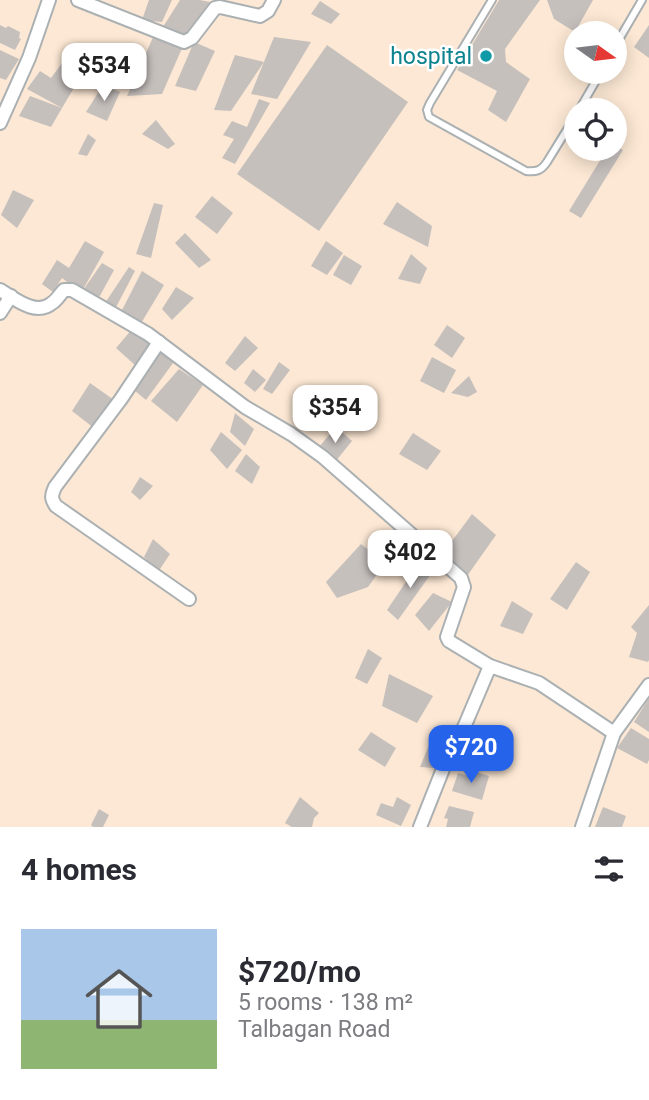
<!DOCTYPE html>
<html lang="en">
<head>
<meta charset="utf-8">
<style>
	body { margin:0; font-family:Roboto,sans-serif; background:#f2f2f3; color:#2b2b33; height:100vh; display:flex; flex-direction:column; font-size:26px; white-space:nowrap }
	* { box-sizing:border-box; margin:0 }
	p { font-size:23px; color:#7c7c81 }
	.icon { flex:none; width:38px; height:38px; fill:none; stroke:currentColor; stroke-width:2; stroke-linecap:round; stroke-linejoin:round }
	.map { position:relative; height:827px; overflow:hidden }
	.panel { display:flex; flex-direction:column; background:#fff; flex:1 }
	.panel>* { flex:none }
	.needle { width:46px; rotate:104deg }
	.buttons { position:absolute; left:564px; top:21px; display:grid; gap:14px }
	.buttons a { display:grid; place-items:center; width:63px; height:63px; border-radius:50%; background:#fff; box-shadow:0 4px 18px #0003; font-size:35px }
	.price { position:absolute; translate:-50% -60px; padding:0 16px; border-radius:14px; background:#fff; color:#222; font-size:23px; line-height:46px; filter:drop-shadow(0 2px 4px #0008) }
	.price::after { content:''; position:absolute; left:50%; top:42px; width:21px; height:16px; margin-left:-10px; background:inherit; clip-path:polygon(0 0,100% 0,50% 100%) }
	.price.current { background:#2563eb; color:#fff }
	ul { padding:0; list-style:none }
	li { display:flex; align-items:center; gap:21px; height:175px; padding:0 21px }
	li+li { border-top:2px solid #e1e1e2 }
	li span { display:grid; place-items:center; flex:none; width:196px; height:140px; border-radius:0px; color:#555 }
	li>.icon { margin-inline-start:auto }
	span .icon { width:84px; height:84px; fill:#fffc; stroke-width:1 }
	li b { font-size:30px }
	h2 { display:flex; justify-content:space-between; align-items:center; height:84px; padding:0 21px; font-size:30px }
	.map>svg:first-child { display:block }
</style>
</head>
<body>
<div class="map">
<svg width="649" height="827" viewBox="0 0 649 827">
	<rect width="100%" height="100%" fill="#ebe5df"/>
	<!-- commercial -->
	<path fill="#fce8d4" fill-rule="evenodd" d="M 0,0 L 649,0 L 649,827 L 0,827 ZM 576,33 L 614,33 L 614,72 L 576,72 ZM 576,110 L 614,110 L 614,149 L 576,149 Z"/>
	<!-- building -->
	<g fill="#c6c0bd">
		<path d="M 149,0 L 172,0 L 162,22 L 142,20 Z"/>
		<path d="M 180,0 L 200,0 L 210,2 L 185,36 L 163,27 Z"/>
		<path d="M 499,0 L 540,0 L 505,49 L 506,62 L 530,79 L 506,122 L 488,110 L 497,91 L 457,70 Z"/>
		<path d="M 547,0 L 593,0 L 575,32 L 554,19 Z"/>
		<path d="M 320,1 L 340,14 L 331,24 L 311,14 Z"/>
		<path d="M 0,25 L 6,28 L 8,26 L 20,32 L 19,38 L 21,39 L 15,50 L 0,43 Z"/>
		<path d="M 649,25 L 649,58 L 634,47 Z"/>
		<path d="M 154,35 L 183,46 L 162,94 L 127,96 Z"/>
		<path d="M 274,37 L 311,42 L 277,99 L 251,94 Z"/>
		<path d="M 194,42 L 215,51 L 196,91 L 175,86 Z"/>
		<path d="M 111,44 L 124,60 L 116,82 L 102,74 Z"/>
		<path d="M 327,45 L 408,102 L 319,231 L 237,174 Z"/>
		<path d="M 0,50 L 19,59 L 6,80 L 0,78 Z"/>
		<path d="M 235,55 L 264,62 L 231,111 L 214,110 Z"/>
		<path d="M 65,59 L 84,71 L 62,108 L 27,89 L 40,71 L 51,78 Z"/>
		<path d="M 103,85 L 120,92 L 107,121 L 86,112 Z"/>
		<path d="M 30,96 L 62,108 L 51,127 L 19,116 Z"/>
		<path d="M 259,99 L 270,103 L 235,164 L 222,158 L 234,139 L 223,135 L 232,121 L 247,127 Z"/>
		<path d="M 156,120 L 175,144 L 168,149 L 142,134 Z"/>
		<path d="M 88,134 L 96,140 L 87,156 L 78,154 Z"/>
		<path d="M 614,144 L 623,150 L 581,218 L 569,211 L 607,149 L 614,149 Z"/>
		<path d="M 13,190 L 34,200 L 17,228 L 1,215 Z"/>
		<path d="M 212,196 L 233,213 L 217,234 L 195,217 Z"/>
		<path d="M 397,202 L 432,226 L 428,247 L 383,224 Z"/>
		<path d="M 154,203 L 163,205 L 151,258 L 136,254 Z"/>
		<path d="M 185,233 L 211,260 L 199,268 L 175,243 Z"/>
		<path d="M 85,241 L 104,252 L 81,293 L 62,278 L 53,292 L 42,284 L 57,260 L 69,268 Z"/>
		<path d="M 326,241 L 343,253 L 327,275 L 311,266 Z"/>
		<path d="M 411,254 L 427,268 L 420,284 L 398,279 Z"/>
		<path d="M 344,255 L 362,266 L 351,285 L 333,275 Z"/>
		<path d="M 102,263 L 114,270 L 96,303 L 81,293 Z"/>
		<path d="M 129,267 L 135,271 L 114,311 L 105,303 Z"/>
		<path d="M 142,271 L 164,285 L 140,325 L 121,312 Z"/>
		<path d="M 176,287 L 194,298 L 172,320 L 162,309 Z"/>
		<path d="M 447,325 L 465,338 L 452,358 L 434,345 Z"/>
		<path d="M 133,328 L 153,339 L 136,366 L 116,348 Z"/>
		<path d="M 245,336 L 258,348 L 235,371 L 225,363 Z"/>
		<path d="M 162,347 L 176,359 L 146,400 L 134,390 Z"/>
		<path d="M 432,357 L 456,370 L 444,393 L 420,381 Z"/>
		<path d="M 279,362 L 290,370 L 272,394 L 263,389 Z"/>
		<path d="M 179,369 L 203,385 L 177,422 L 151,401 Z"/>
		<path d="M 253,369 L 266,380 L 255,392 L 244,383 Z"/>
		<path d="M 469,376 L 477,392 L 468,397 L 451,393 Z"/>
		<path d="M 90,383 L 114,400 L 94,428 L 72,411 Z"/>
		<path d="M 235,413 L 254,429 L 245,446 L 230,432 Z"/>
		<path d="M 336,427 L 352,441 L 335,462 L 318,448 Z"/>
		<path d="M 221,432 L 242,450 L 227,469 L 210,450 Z"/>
		<path d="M 413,433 L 441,451 L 427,470 L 399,454 Z"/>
		<path d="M 246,454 L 260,467 L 252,484 L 235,471 Z"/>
		<path d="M 140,477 L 153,486 L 140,500 L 131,492 Z"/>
		<path d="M 472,514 L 496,535 L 467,576 L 441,556 Z"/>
		<path d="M 153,539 L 170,554 L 158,572 L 144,557 Z"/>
		<path d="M 361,544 L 385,563 L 368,587 L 337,598 L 326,582 Z"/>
		<path d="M 420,561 L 433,571 L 398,620 L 387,610 Z"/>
		<path d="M 576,562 L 590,572 L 567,610 L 550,599 Z"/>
		<path d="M 433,593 L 452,602 L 429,631 L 415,615 Z"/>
		<path d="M 512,601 L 533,614 L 523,634 L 500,626 Z"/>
		<path d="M 649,605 L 649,660 L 648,662 L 629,657 L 637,633 L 631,627 Z"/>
		<path d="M 368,649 L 382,658 L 367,684 L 355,678 Z"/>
		<path d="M 389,674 L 433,696 L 417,723 L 382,706 Z"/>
		<path d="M 649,698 L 649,732 L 634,722 Z"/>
		<path d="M 631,728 L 649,739 L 649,760 L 647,764 L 617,748 Z"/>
		<path d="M 371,732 L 396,748 L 385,767 L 358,750 Z"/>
		<path d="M 434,733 L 447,736 L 434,768 L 420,767 Z"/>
		<path d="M 460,749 L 471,751 L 463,763 L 458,758 Z"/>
		<path d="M 473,771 L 489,776 L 482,800 L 452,791 L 458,773 L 472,777 Z"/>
		<path d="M 300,797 L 319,813 L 314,818 L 312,827 L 292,827 L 285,823 Z"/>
		<path d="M 397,797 L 411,805 L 401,826 L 376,815 L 381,803 L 393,807 Z"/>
		<path d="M 449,806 L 474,812 L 470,827 L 446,827 L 448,819 L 444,818 Z"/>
		<path d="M 603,807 L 626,816 L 622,827 L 595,827 Z"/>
		<path d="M 99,809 L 109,815 L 103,827 L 93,827 L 91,825 Z"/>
	</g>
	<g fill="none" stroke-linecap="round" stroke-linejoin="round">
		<defs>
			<g id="lane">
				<path d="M 492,0 L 430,103 L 427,110 L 429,117 L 526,171 C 536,172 541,171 547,162 L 576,115"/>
				<path d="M 614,48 L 642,0"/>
				<path d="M 579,110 L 601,72"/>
			</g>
			<g id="street">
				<path d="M 78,0 L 184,42 L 192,38 L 215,8 L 220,7 L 260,16 L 268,11 L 274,0"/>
				<path d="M 0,123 L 29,58 L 49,0"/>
				<path d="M 0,290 C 14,298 36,317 52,303 C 57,300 60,294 64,290 L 72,290 L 148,334 L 245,407 L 291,434 L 323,457 L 461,578 L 464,587 L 447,637 L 449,641 L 490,666"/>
				<path d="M 0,313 L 11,296"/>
				<path d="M 159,342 L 121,399 L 55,487 C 51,496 51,499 56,506 L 189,599"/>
				<path d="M 420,827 L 443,769 L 465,725 L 490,666 L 539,683 L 614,733 L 649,685"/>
				<path d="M 582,827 L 614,733"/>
			</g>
		</defs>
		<!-- lane casing -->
		<use href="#lane" stroke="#abb0b2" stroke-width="10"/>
		<!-- street casing -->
		<use href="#street" stroke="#abb0b2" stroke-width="16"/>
		<!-- lane -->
		<use href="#lane" stroke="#fff" stroke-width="6"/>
		<!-- street -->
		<use href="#street" stroke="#fff" stroke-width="12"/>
	</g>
	<!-- markers -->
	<circle fill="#0f9aa8" stroke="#fff" stroke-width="2.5" cx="486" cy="56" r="7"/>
	<g text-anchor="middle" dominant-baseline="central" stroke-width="5" stroke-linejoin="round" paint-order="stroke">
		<!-- culture labels -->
		<g font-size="23" fill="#0d838f" stroke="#fff" text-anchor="end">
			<text x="472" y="56">hospital</text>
		</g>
	</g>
</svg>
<div class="buttons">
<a><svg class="needle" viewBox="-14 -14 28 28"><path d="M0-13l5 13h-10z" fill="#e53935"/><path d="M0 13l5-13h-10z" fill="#7c7c81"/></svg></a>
<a><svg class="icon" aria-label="locate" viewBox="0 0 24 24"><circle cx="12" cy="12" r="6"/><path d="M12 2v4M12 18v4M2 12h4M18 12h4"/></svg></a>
</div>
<b class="price" style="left:104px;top:103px">$534</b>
<b class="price" style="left:335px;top:445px">$354</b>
<b class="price" style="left:410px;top:590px">$402</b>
<b class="price current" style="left:471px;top:785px">$720</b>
</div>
<section class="panel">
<h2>4 homes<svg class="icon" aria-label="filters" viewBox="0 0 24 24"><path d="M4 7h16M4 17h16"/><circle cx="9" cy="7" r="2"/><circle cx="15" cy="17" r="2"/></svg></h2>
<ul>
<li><span style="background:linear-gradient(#a9c7e8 65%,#8fb573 0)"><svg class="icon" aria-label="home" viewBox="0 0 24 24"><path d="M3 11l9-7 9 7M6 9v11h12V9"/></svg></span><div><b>$720/mo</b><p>5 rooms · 138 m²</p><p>Talbagan Road</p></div></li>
</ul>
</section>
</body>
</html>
